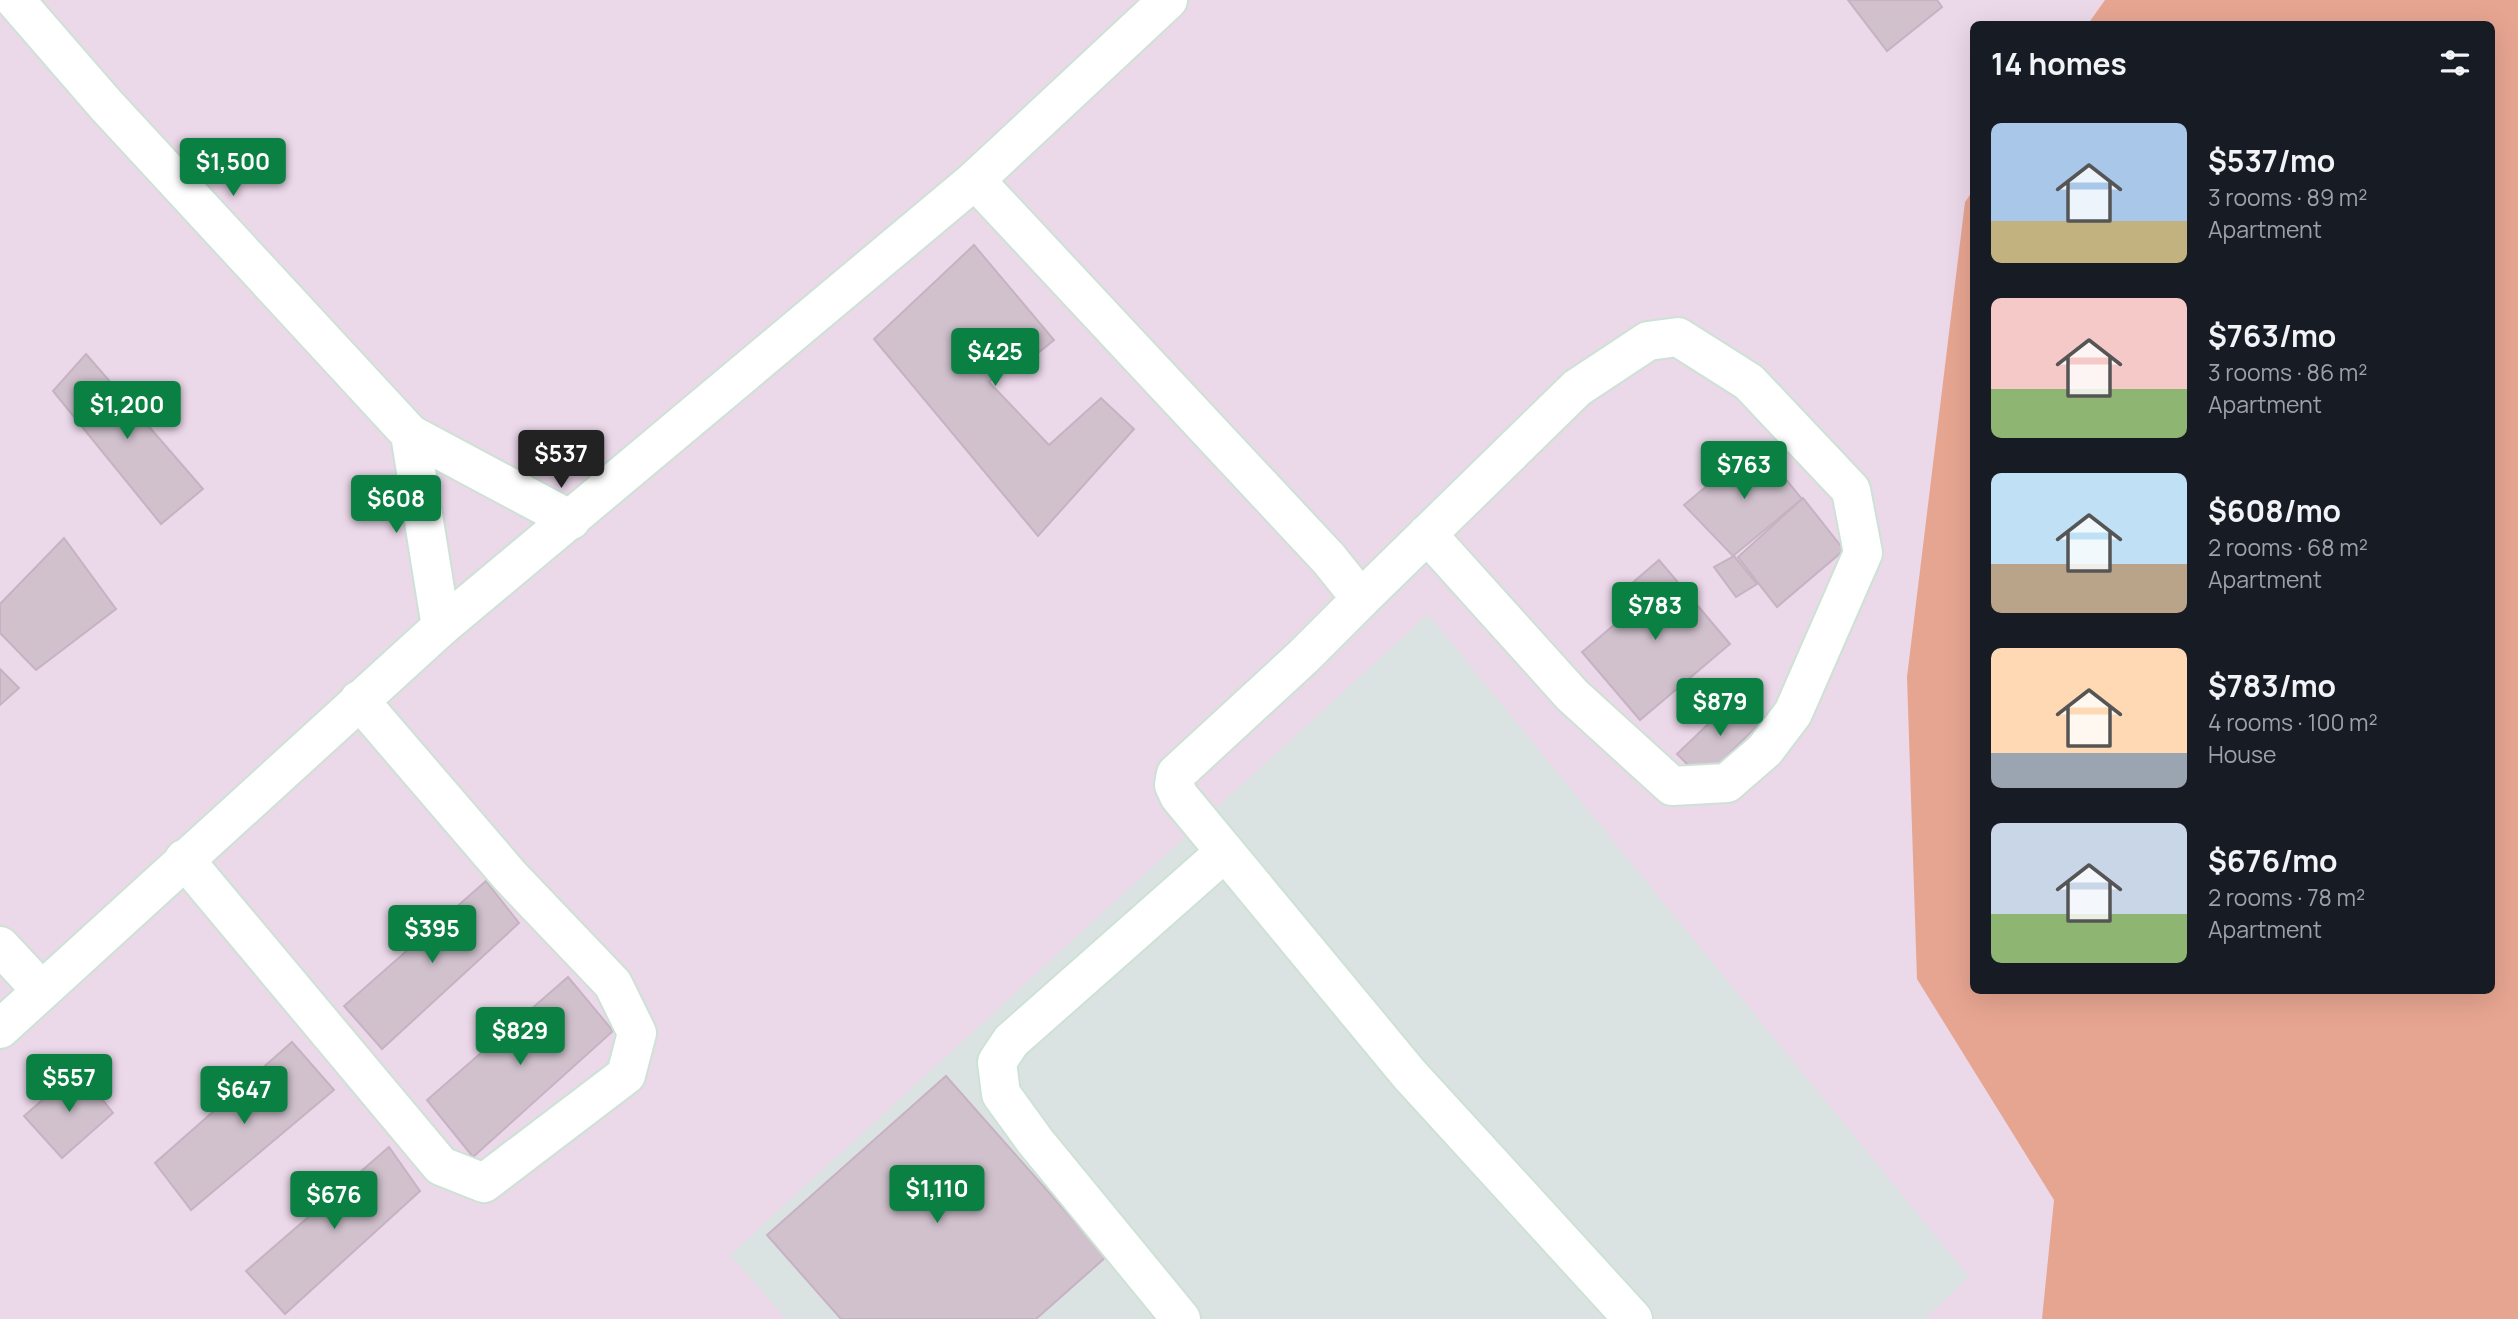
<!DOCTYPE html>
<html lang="en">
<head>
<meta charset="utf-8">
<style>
	body { margin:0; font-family:Manrope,sans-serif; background:#20242c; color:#f1f3f6; height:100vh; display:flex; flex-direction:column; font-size:26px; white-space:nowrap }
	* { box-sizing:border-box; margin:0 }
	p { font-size:23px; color:#9ea1a6 }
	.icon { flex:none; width:38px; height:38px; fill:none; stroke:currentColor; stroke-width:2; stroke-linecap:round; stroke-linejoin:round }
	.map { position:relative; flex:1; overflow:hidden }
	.sheet { position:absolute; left:1970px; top:21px; width:525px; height:973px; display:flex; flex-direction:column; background:#171b24; border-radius:10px; box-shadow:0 7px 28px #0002 }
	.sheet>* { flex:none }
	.price { position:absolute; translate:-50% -60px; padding:0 16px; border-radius:7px; background:#0b8043; color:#fff; font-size:23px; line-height:46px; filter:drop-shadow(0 2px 4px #0008) }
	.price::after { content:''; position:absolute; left:50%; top:42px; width:21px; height:16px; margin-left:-10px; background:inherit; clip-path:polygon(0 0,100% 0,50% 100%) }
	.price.current { background:#222; color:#fff }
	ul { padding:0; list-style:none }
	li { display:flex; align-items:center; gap:21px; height:175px; padding:0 21px }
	li span { display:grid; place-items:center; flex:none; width:196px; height:140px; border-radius:10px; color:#555 }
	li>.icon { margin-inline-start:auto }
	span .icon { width:84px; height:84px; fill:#fffc; stroke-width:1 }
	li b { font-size:30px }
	h2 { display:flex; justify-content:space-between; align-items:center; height:84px; padding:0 21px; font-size:30px }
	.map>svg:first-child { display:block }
</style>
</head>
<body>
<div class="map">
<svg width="2518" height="1319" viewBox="0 0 2518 1319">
	<rect width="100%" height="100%" fill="#ebd8e9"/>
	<!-- industrial -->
	<path fill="#dae3e2" d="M 1428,614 L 1969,1277 L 1925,1319 L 786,1319 L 730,1255 Z"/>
	<!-- green -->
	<path fill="#e6a591" d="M 2105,0 L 2518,0 L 2518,1319 L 2042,1319 L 2054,1200 L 1917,979 L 1907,677 L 1965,202 L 1974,189 L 1974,990 L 2492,990 L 2492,24 L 2088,24 Z"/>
	<!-- building -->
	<g fill="#d0c1cd" stroke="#c6b2c2" stroke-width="2">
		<path d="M 1848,0 L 1937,0 L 1942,7 L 1887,51 Z"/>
		<path d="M 974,245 L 1054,340 L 1028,361 L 1022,352 L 989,382 L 1049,445 L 1101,398 L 1134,429 L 1038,536 L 874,339 Z"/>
		<path d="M 86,354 L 203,489 L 161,524 L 53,391 Z"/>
		<path d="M 1757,444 L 1802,499 L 1733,556 L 1684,505 Z"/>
		<path d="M 1803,498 L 1844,550 L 1777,607 L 1738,557 Z"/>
		<path d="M 64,538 L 116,609 L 36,670 L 0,633 L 0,604 Z"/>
		<path d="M 1734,556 L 1757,584 L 1736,597 L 1714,567 Z"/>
		<path d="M 1659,560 L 1730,644 L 1640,720 L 1582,652 L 1627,614 L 1615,598 Z"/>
		<path d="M 0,669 L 19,688 L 0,705 Z"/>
		<path d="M 1746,695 L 1756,705 L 1752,711 L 1760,723 L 1703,780 L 1677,754 L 1728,705 L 1733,707 Z"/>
		<path d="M 486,881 L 519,923 L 382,1049 L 344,1006 Z"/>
		<path d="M 568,977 L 613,1031 L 473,1157 L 427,1100 Z"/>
		<path d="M 292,1042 L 334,1090 L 191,1210 L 155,1163 Z"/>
		<path d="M 78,1069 L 113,1113 L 62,1158 L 24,1116 Z"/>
		<path d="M 946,1076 L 1106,1257 L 1036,1319 L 841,1319 L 767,1235 Z"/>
		<path d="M 389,1147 L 420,1191 L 285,1314 L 246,1271 Z"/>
	</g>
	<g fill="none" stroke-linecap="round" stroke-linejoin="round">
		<defs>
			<g id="minor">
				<path d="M 15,0 L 106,105 L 410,434 L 571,520"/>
				<path d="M 975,180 L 1329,559 L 1361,599 L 1304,656 L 1176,774 L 1174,785 L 1179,796 L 1409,1074 L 1633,1319"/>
				<path d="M 410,434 L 441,627"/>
				<path d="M 1361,599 L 1577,388 L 1648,341 L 1678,337 L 1749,382 L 1851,490 L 1863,553 L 1793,713 L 1765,750 L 1727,783 L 1672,786 L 1572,695 L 1427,534"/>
				<path d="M 184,859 L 441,1166 L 484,1183 L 626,1075 L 637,1033 L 613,984 L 510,876 L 359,700"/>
				<path d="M 0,946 L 41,990"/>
				<path d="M 0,1029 L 441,627 L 975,180 L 1168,0"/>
				<path d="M 1181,1319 L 1035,1141 L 1001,1094 L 997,1062 L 1011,1041 L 1225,852"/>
			</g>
		</defs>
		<!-- minor casing -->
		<use href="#minor" stroke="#cde2d5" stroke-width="42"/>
		<!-- minor -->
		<use href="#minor" stroke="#fff" stroke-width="38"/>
	</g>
</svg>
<b class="price" style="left:233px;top:198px">$1,500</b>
<b class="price" style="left:995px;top:388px">$425</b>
<b class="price" style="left:127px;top:441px">$1,200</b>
<b class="price current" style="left:561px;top:490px">$537</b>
<b class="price" style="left:1744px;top:501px">$763</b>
<b class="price" style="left:396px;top:535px">$608</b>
<b class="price" style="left:1655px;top:642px">$783</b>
<b class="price" style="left:1720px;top:738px">$879</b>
<b class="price" style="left:432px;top:965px">$395</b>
<b class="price" style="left:520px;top:1067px">$829</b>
<b class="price" style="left:69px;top:1114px">$557</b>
<b class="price" style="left:244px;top:1126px">$647</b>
<b class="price" style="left:937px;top:1225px">$1,110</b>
<b class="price" style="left:334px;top:1231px">$676</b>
<section class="sheet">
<h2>14 homes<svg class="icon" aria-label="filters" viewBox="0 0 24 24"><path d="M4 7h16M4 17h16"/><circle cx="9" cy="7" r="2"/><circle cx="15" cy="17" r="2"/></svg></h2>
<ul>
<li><span style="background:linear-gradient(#a9c7e8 70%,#c2b280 0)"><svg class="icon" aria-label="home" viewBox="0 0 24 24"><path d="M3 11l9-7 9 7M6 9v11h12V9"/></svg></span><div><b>$537/mo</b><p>3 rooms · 89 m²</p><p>Apartment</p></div></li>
<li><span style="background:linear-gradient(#f6c9c9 65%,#8fb573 0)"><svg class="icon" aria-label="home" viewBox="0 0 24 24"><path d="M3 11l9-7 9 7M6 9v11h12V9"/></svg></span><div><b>$763/mo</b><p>3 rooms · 86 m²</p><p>Apartment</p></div></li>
<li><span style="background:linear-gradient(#bfe0f5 65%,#b9a48a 0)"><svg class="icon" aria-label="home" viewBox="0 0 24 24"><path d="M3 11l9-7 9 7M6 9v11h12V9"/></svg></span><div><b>$608/mo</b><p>2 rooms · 68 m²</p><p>Apartment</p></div></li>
<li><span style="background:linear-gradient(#ffd9b3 75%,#9aa5b1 0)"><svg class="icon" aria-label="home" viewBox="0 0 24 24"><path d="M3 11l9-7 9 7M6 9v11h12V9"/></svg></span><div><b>$783/mo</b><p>4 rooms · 100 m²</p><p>House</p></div></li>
<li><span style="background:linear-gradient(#c9d6e8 65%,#8fb573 0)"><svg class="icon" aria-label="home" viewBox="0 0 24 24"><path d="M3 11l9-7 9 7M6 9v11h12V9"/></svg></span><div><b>$676/mo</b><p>2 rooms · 78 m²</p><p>Apartment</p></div></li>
</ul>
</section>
</div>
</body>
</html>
